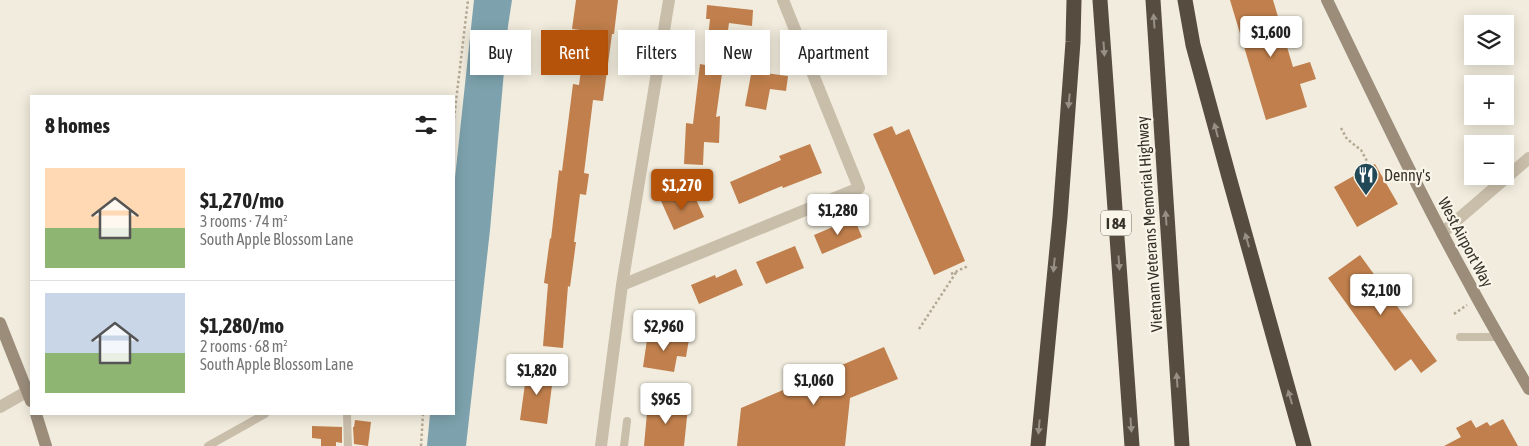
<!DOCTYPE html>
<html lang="en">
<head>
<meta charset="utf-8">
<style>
	body { margin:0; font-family:"Asap Condensed",sans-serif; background:#f2f2f2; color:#222; height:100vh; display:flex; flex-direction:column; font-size:19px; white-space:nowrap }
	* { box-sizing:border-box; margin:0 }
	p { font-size:16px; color:#767676 }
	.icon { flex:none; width:28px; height:28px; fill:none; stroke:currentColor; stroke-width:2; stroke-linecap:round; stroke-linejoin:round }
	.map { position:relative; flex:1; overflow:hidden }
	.panel { position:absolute; left:30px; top:95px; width:425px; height:320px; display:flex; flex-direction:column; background:#fff; border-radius:0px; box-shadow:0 2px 12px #0003 }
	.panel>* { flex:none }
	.guide { position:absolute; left:470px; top:30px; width:475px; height:45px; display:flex; gap:10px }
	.buttons { position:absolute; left:1464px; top:15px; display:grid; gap:10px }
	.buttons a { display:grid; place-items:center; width:50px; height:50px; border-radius:0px; background:#fff; box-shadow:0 2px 12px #0003; font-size:25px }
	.price { position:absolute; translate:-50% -42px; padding:0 11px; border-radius:5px; background:#fff; color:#222; font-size:16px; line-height:32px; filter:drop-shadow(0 1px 2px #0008) }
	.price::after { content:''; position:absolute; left:50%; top:30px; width:15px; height:11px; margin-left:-8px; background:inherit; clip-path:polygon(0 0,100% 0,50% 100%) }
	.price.current { background:#b45309; color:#fff }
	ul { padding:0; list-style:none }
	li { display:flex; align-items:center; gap:15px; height:125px; padding:0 15px }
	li+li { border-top:1px solid #e0e0e0 }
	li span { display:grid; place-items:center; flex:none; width:140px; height:100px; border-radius:0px; color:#555 }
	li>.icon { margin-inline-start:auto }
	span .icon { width:60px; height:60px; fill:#fffc; stroke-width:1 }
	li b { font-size:21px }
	h2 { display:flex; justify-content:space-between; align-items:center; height:60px; padding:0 15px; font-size:21px }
	.tag { padding:0 18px; border-radius:0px; background:#fff; box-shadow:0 2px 12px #0003; font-size:18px; line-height:45px }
	.tag.current { background:#b45309; color:#fff }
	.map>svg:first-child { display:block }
</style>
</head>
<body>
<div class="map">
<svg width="1529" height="446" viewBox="0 0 1529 446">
	<rect width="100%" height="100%" fill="#f1ecdd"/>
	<!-- water -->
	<path fill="#7da2ad" d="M 474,0 L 512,0 L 508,26 L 490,230 L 466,446 L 427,446 L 430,414 L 454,414 L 454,187 Z"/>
	<!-- building -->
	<g fill="#c07f4c">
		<path d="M 576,0 L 618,0 L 614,34 L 612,34 L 603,101 L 593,100 L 584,173 L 589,174 L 586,195 L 580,194 L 574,242 L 576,242 L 570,287 L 568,286 L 563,348 L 543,346 L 548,284 L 544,283 L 550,238 L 551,239 L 559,170 L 562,171 L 573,84 L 579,85 L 583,55 L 593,57 L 596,32 L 572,29 Z"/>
		<path d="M 1230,0 L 1273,0 L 1293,67 L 1310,62 L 1316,79 L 1300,84 L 1307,107 L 1266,120 Z"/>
		<path d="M 707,5 L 753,10 L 752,26 L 729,23 L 716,117 L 720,116 L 719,143 L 704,142 L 703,165 L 684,164 L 686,123 L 693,124 L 700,64 L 705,65 L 710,19 L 706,19 Z"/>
		<path d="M 754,59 L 767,61 L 765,73 L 788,76 L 786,91 L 770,89 L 766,110 L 745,106 Z"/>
		<path d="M 892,126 L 896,135 L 909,129 L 965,261 L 934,275 L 873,134 Z"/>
		<path d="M 810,144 L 822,173 L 783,188 L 782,186 L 739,204 L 730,182 L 781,160 L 779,156 Z"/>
		<path d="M 1375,164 L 1398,204 L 1357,227 L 1334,187 Z"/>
		<path d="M 680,193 L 684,202 L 695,197 L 704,217 L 674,230 L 661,201 Z"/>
		<path d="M 854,218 L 862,237 L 822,254 L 814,235 Z"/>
		<path d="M 795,246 L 804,268 L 766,284 L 756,262 Z"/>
		<path d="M 1360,255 L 1437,361 L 1421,373 L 1411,359 L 1395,371 L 1328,278 Z"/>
		<path d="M 736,269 L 743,285 L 699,304 L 691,285 L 715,275 L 716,278 Z"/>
		<path d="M 648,333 L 689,339 L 686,357 L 677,356 L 674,372 L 643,367 Z"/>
		<path d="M 884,347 L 898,379 L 850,398 L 845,446 L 737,446 L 741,408 Z"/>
		<path d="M 531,367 L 554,370 L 547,424 L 520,420 L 525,384 L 528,384 Z"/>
		<path d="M 648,402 L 688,407 L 684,446 L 644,446 Z"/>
		<path d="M 1503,419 L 1518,446 L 1444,446 L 1461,437 L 1456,428 L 1471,420 L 1476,428 L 1487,422 L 1490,426 Z"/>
		<path d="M 355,420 L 371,422 L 368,446 L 354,444 L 353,427 L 354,427 Z"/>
		<path d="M 312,426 L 342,427 L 342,443 L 336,442 L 336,446 L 321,446 L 321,439 L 312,438 Z"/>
	</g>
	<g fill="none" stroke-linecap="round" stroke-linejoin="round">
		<!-- path -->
		<g stroke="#b4a894" stroke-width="2.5" stroke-dasharray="2.5 2.5" stroke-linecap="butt">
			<path d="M 454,118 L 468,0"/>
			<path d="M 1341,128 L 1347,139 L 1361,150 L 1367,161"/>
			<path d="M 951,274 L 968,266"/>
			<path d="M 1454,314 L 1467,305"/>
			<path d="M 919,329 L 957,271"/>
			<path d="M 421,446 L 423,414"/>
		</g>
		<!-- lane -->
		<g stroke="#c9beaa" stroke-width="8">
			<path d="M 1460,337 L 1500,337"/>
			<path d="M 347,414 L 348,446"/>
			<path d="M 208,446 L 265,414"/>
			<path d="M 624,446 L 627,421"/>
		</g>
		<!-- street -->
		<g stroke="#c9beaa" stroke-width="12">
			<path d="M 1442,233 L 1529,158"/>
			<path d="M 622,285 L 859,188 L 783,0"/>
			<path d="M 0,407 L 28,391"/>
			<path d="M 601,446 L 622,285 L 669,0"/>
		</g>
		<!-- secondary -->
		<g stroke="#9c8d7b" stroke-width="12">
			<path d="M 1327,0 C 1373,95 1418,191 1469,283 C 1488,319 1509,354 1529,389"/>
			<path d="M 0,323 L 31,401"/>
			<path d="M 36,414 L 46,446"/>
		</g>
		<!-- highway -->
		<g stroke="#574c40" stroke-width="15">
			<path d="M 1100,0 L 1132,446"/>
			<path d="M 1153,0 L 1182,446"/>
			<path d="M 1185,0 L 1193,45 L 1229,177 L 1304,446"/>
			<path d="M 1038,446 L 1060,217 L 1073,42 L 1074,0"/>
		</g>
	</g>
	<!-- one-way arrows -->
	<defs><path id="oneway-solid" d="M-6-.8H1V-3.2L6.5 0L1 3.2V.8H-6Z" transform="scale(1.25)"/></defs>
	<g fill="#989084">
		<use href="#oneway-solid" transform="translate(1154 21) rotate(-94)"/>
		<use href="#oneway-solid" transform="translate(1104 49) rotate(86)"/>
		<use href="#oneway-solid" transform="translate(1069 101) rotate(95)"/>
		<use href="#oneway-solid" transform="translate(1216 130) rotate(-105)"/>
		<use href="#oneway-solid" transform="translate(1166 218) rotate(-94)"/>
		<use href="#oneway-solid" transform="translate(1247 240) rotate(-106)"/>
		<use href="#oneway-solid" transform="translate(1119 263) rotate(86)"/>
		<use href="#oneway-solid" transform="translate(1054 265) rotate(96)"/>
		<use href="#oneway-solid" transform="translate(1177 380) rotate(-94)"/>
		<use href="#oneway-solid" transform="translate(1290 397) rotate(-106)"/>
		<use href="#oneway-solid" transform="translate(1131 425) rotate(86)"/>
		<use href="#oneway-solid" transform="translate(1039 427) rotate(95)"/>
	</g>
	<!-- icons -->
	<defs>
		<symbol id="restaurant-pin" viewBox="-11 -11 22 30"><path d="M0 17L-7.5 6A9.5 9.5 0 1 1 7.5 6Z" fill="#204856" stroke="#f9f5e9"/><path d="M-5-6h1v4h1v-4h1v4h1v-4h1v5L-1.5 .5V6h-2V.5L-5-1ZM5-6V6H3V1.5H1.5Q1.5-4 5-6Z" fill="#fff"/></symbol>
	</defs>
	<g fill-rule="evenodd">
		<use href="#restaurant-pin" x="1352" y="161" width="28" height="38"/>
	</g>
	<g text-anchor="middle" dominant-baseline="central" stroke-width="4.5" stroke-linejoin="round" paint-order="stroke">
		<!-- shield labels -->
		<rect fill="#f9f5e9" stroke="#706b63" stroke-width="1" x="1101" y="210.5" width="30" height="25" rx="4"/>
		<g font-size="15" font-weight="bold" fill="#363029">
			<text x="1116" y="223">I 84</text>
		</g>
		<!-- poi labels -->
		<g font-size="16" fill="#363029" stroke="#f9f5e9" text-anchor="start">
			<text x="1384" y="175">Denny's</text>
		</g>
		<!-- street labels -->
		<g font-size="16" fill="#363029" stroke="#f9f5e9">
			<text transform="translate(1149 224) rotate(-94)">Vietnam Veterans Memorial Highway</text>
			<text transform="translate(1466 242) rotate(62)">West Airport Way</text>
		</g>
	</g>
</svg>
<div class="buttons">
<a><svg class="icon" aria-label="layers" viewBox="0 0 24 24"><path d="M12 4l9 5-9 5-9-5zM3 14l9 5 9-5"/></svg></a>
<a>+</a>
<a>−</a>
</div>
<b class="price" style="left:1271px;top:58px">$1,600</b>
<b class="price current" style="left:682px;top:211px">$1,270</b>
<b class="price" style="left:838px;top:236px">$1,280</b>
<b class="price" style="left:1381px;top:316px">$2,100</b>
<b class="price" style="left:664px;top:352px">$2,960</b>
<b class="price" style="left:537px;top:396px">$1,820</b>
<b class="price" style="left:814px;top:406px">$1,060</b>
<b class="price" style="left:666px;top:425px">$965</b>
<div class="guide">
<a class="tag">Buy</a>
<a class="tag current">Rent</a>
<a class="tag">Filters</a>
<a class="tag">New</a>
<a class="tag">Apartment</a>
</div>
<section class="panel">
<h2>8 homes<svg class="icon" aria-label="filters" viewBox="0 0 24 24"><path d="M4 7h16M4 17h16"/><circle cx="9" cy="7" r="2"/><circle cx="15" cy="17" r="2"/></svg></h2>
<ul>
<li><span style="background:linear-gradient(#ffd9b3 60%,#8fb573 0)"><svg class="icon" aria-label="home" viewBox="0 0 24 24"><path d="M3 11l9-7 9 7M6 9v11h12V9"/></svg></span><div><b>$1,270/mo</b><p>3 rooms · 74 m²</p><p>South Apple Blossom Lane</p></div></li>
<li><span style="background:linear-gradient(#c9d6e8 60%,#8fb573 0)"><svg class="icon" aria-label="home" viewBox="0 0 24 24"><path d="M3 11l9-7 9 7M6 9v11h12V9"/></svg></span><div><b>$1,280/mo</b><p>2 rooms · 68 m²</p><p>South Apple Blossom Lane</p></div></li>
</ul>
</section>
</div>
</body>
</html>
